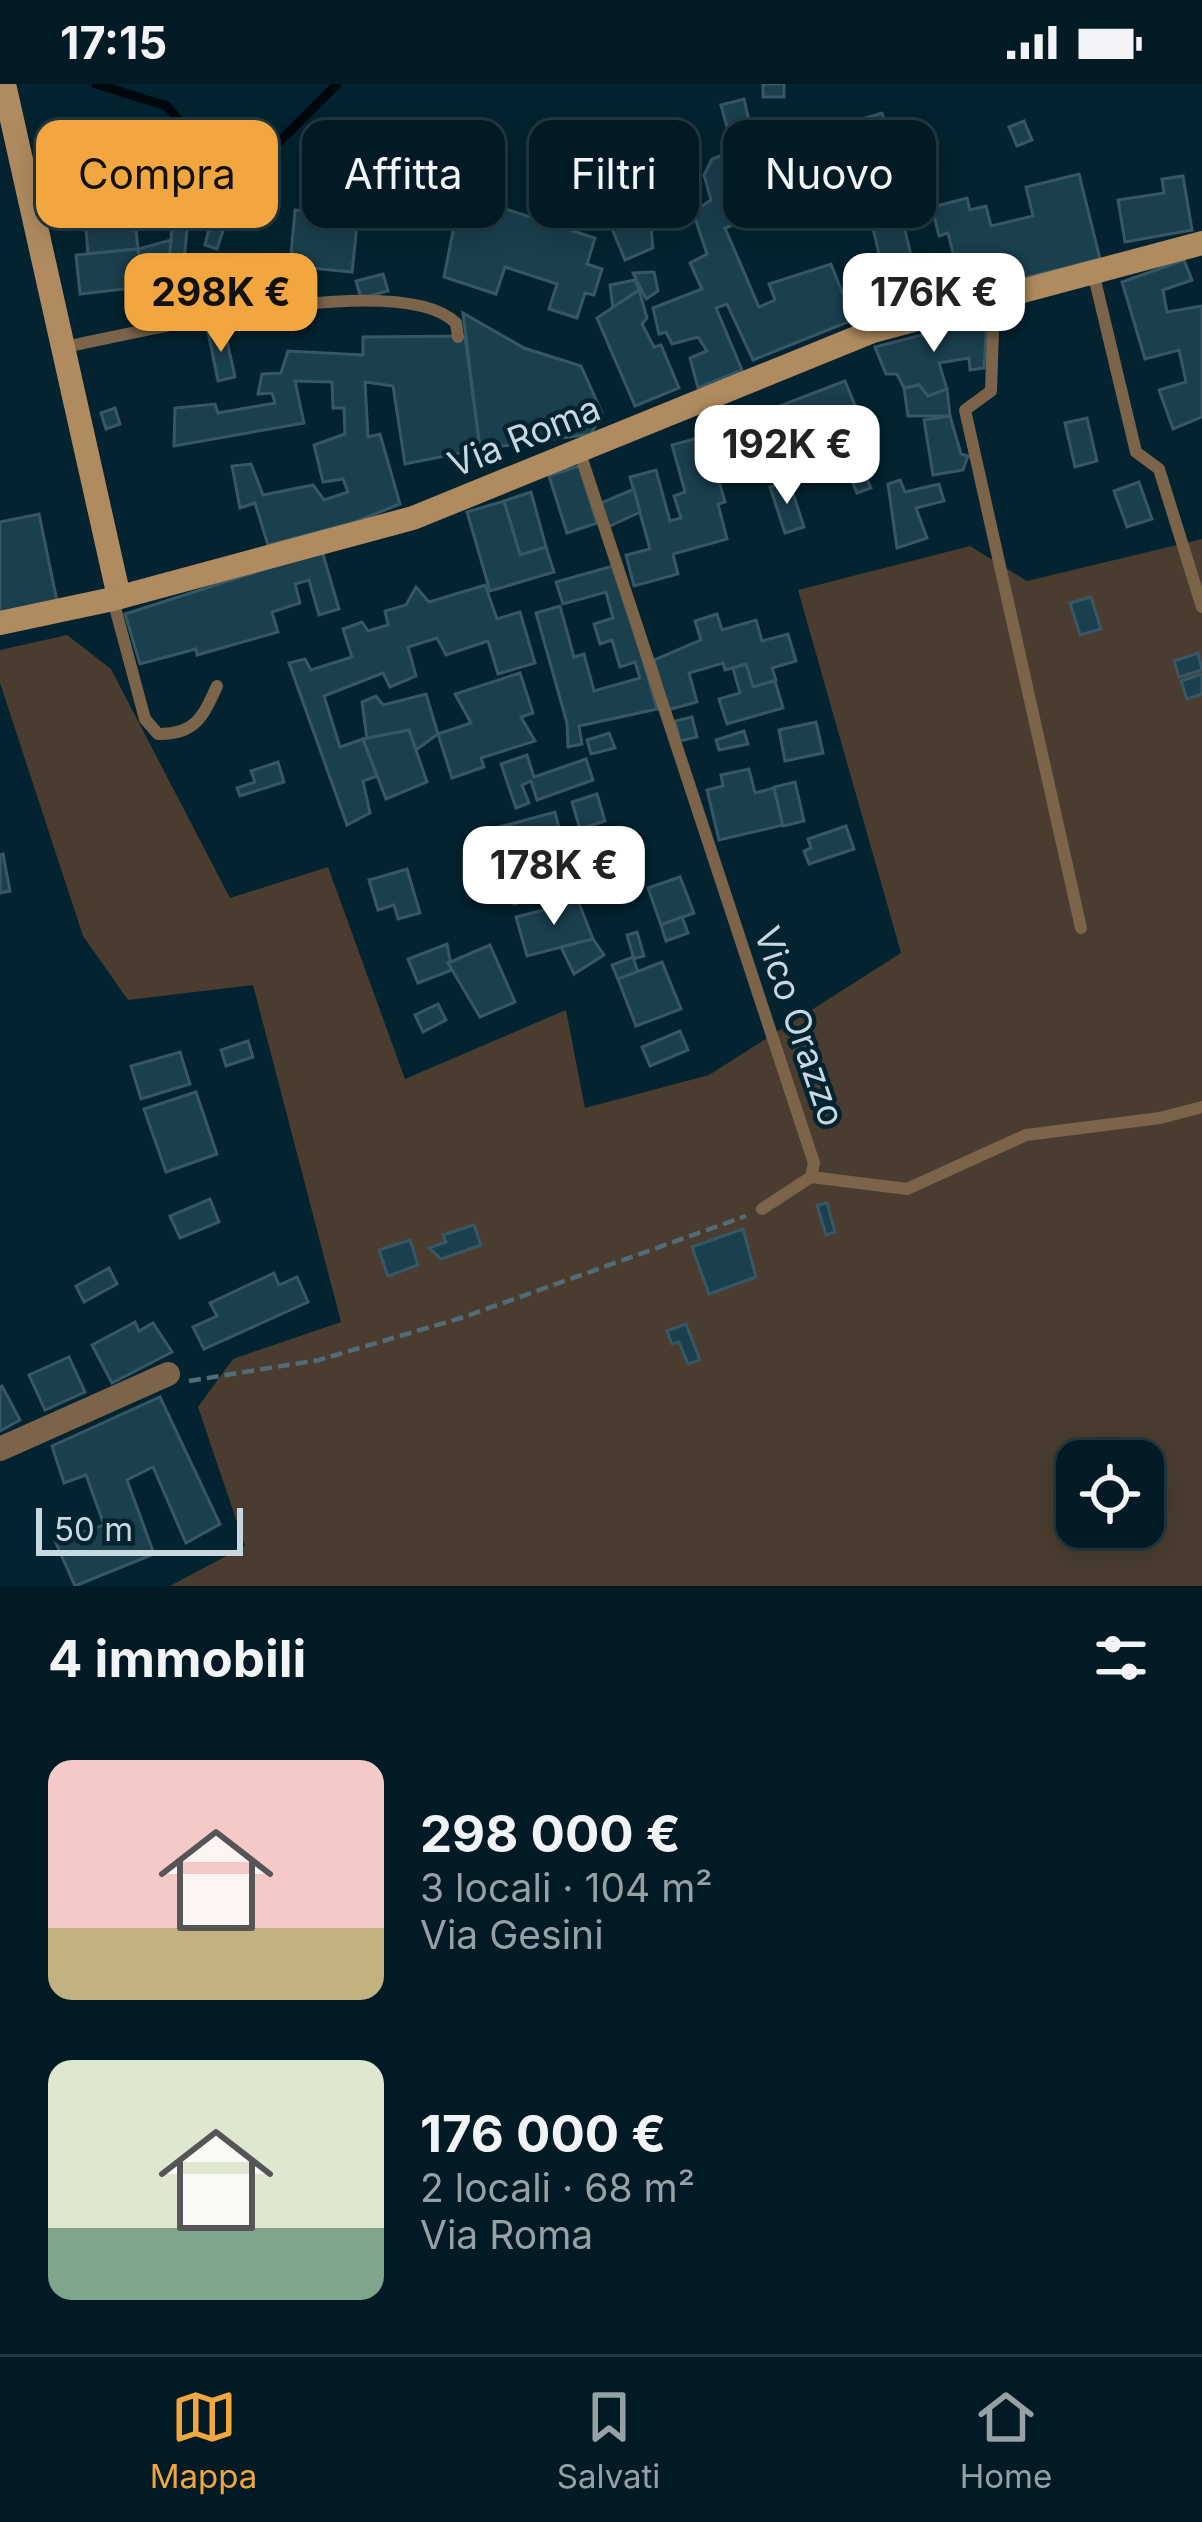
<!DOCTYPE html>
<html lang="it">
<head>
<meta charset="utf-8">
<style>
	body { margin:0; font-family:Inter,sans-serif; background:#0c232b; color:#f1f3f6; height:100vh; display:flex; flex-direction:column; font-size:45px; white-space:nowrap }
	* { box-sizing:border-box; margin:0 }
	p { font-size:39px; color:#96a1a6 }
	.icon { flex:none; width:66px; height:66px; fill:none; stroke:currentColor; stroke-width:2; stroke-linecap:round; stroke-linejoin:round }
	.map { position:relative; height:1502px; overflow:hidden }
	.drawer { display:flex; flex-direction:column; background:#021a23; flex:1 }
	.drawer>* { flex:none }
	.guide { position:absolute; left:36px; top:36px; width:1131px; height:108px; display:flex; gap:24px }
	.fabs { position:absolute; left:1056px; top:1356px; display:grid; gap:24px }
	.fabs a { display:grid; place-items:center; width:108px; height:108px; border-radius:24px; background:#021a23; box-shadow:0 6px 30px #0003,0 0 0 3px #233841; font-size:60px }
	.scale { position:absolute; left:36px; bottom:30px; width:207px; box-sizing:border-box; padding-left:12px; border:6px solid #c7d8e0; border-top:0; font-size:33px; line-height:42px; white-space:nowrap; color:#c7d8e0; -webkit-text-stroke:9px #02232f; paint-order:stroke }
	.price { position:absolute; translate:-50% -102px; padding:0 27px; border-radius:24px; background:#fff; color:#222; font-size:39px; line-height:78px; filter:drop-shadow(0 3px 6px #0008) }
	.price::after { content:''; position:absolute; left:50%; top:72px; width:36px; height:27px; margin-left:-18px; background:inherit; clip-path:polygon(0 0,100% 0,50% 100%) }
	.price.selected { background:#f1a63f; color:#111 }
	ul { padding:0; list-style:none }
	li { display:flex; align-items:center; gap:36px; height:300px; padding:0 48px }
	li span { display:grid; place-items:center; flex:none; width:336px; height:240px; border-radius:24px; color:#555 }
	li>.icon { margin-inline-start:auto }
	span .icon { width:144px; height:144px; fill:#fffc; stroke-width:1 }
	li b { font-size:51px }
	h2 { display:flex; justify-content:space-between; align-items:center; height:144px; padding:0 48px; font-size:51px }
	.tag { padding:0 42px; border-radius:24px; background:#021a23; box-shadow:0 6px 30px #0003,0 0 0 3px #233841; font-size:42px; line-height:108px }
	.tag.selected { background:#f1a63f; color:#111 }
	.status { display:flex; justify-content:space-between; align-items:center; height:84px; padding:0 60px; background:#021a23; direction:ltr }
	.status svg { height:33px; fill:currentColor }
	.menu { display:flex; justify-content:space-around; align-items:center; height:168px; border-top:3px solid #233841; background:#021a23; font-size:33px; color:#96a1a6 }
	.menu a { display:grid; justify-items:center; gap:6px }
	.menu .selected { color:#f1a63f }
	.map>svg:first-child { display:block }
</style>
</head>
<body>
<div class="status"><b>17:15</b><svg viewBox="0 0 49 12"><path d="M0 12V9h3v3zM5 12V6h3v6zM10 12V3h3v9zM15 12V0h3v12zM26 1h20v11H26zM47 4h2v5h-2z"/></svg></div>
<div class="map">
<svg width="1202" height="1502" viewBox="0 0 1202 1502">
	<rect width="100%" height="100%" fill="#02232f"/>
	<!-- green -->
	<path fill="#4a3d2f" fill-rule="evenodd" d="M 1202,455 L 1202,1502 L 170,1502 L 245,1462 L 198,1323 L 233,1275 L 341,1238 L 253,901 L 128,916 L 83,852 L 0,599 L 0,566 L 67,551 L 111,585 L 230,814 L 328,783 L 405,995 L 566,926 L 585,1024 L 709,991 L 901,869 L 798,506 L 970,462 L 1027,497 ZM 1077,1377 L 1143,1377 L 1143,1443 L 1077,1443 Z"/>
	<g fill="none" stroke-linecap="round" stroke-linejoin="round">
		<!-- stream -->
		<path stroke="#00080e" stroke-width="9" d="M 96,0 L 167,22 L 206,69 L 256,81 L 337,0"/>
	</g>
	<!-- building -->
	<g fill="#1a3f4d" stroke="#375764" stroke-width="3">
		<rect x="763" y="0" width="21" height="13"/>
		<path d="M 744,15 L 750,41 L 728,47 L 721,21 Z"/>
		<path d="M 882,29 L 895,76 L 847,88 L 835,43 Z"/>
		<path d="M 1024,37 L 1032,56 L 1017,62 L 1009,43 Z"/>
		<path d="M 835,43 L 843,73 L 818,79 L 809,52 Z"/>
		<path d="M 679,54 L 696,96 L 687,99 L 690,105 L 669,113 L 646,68 Z"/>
		<path d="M 813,57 L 824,109 L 796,120 L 796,126 L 775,127 L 766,113 L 758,118 L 759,131 L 725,144 L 759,223 L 775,216 L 769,200 L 831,180 L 853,236 L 753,276 L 727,220 L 716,224 L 742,286 L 698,304 L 690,274 L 707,267 L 698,253 L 672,260 L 666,248 L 659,250 L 653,224 L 702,205 L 690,179 L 707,170 L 693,128 L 711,116 L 704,91 L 712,75 L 740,64 L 751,90 L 762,83 L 760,76 L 788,67 L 787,61 Z"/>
		<path d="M 401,63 L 404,73 L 381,78 L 378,68 Z"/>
		<path d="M 1079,90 L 1100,175 L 963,209 L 948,149 L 939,152 L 932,123 L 967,114 L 970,126 L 986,122 L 991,142 L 1033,132 L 1026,103 Z"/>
		<path d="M 1183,92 L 1192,146 L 1125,158 L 1118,116 L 1164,109 L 1162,95 Z"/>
		<path d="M 894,99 L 920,210 L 890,217 L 864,106 Z"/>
		<path d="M 637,103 L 643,119 L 655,114 L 665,137 L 651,143 L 653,164 L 625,176 L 605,128 L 622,121 L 618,111 Z"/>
		<path d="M 242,115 L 248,136 L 224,144 L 217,123 Z"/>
		<path d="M 478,116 L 595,154 L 587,180 L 602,185 L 594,211 L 585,209 L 577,234 L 549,225 L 557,200 L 505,183 L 496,210 L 444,193 L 455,137 L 469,142 Z"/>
		<path d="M 195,120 L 217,123 L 224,144 L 217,165 L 205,161 L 210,141 L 205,130 L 194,131 Z"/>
		<path d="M 174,124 L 189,125 L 182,197 L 167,195 Z"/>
		<path d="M 295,126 L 358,132 L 352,188 L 290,182 Z"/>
		<path d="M 134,127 L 138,165 L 88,170 L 86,144 L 114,141 L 113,129 Z"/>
		<path d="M 171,156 L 167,195 L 142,203 L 138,165 Z"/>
		<path d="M 138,165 L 142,203 L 80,210 L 76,171 Z"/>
		<path d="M 1184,176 L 1192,196 L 1163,206 L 1167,228 L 1202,222 L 1202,333 L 1173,345 L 1159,306 L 1186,298 L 1179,266 L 1145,275 L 1122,198 Z"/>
		<path d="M 654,188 L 658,207 L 646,215 L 633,189 Z"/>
		<path d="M 383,190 L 388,207 L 361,214 L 356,197 Z"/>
		<path d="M 635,196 L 639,206 L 613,224 L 610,201 Z"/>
		<path d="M 639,206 L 647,234 L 642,240 L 654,263 L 661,261 L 679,304 L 635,322 L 597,234 Z"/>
		<path d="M 463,229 L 524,264 L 581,282 L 602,329 L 591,350 L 480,365 Z"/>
		<path d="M 987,234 L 984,284 L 970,286 L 969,274 L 939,279 L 947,305 L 928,312 L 919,301 L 904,304 L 897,290 L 886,290 L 875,263 Z"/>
		<path d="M 224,244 L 235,293 L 218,297 L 208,248 Z"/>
		<path d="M 465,252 L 480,365 L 405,380 L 393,302 L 365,298 L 368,353 L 380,350 L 400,420 L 352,439 L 268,461 L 255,419 L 240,424 L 232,382 L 251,380 L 263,411 L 313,401 L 324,416 L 348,408 L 343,395 L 323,398 L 314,361 L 345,350 L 344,324 L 333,324 L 332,298 L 295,297 L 304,339 L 174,362 L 175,324 L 215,320 L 218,329 L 275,319 L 272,309 L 258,310 L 262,290 L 281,289 L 288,267 L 363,271 L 363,253 Z"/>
		<path d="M 845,297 L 866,348 L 792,380 L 769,326 Z"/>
		<path d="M 919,301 L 928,312 L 947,305 L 950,332 L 908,332 L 904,304 Z"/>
		<path d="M 115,324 L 120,340 L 106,345 L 101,329 Z"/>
		<path d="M 950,332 L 961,370 L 968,372 L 963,386 L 933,391 L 924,336 Z"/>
		<path d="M 1087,334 L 1097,377 L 1075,383 L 1065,339 Z"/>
		<path d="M 734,344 L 746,390 L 719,397 L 725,418 L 718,420 L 727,455 L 673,470 L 678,490 L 634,502 L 626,471 L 650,465 L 630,393 L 656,386 L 670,437 L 681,434 L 674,412 L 685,408 L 672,361 Z"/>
		<path d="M 579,382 L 597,439 L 567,449 L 549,392 Z"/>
		<path d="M 862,384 L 871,404 L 857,409 L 849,390 Z"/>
		<path d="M 900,396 L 905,408 L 939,400 L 944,417 L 916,424 L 927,454 L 897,464 L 888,400 Z"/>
		<path d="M 789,397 L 804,443 L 785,449 L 770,403 Z"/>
		<path d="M 1139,398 L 1152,435 L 1127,443 L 1114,407 Z"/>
		<path d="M 634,405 L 640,428 L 608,443 L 601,419 Z"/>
		<path d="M 531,408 L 546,463 L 520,471 L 504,417 Z"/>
		<path d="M 504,417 L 520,471 L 546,463 L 554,488 L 490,507 L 467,428 Z"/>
		<path d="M 39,430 L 57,517 L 0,529 L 0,438 Z"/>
		<path d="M 322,467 L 339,525 L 319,531 L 309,496 L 295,500 L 300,519 L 272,528 L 278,548 L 197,571 L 196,565 L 140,580 L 125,530 Z"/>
		<path d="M 616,481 L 657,625 L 579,642 L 582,660 L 568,663 L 567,639 L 536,529 L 560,522 L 574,573 L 584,570 L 594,607 L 640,594 L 635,578 L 620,583 L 612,556 L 600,560 L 594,540 L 613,534 L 606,508 L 563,520 L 556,498 Z"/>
		<path d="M 485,501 L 497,535 L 520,528 L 535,579 L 498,590 L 488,557 L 446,571 L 437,554 L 408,563 L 416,592 L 390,603 L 383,589 L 324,612 L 340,663 L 363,655 L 377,692 L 363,697 L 370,729 L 347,741 L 289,579 L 305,575 L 311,586 L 352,573 L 343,545 L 362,538 L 368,547 L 388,541 L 385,527 L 406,521 L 416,503 L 429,518 Z"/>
		<path d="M 1091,513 L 1101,545 L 1080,551 L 1070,519 Z"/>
		<path d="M 717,530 L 722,546 L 756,536 L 762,557 L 788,550 L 796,577 L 772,584 L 776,596 L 753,603 L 746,580 L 725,586 L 723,579 L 689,589 L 697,618 L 668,626 L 654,576 L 701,556 L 695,537 Z"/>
		<path d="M 1198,569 L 1202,586 L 1179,593 L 1174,577 Z"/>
		<path d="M 746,580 L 753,603 L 775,597 L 783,624 L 727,640 L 719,615 L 740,609 L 733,584 Z"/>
		<path d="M 520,589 L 533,629 L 521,633 L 535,657 L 481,674 L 484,683 L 452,694 L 438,650 L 471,639 L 455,610 Z"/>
		<path d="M 1202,590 L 1202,610 L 1187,615 L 1181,597 Z"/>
		<path d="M 426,610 L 438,650 L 416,666 L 409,646 L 367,655 L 362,618 L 376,612 L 383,621 Z"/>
		<path d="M 692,633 L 697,653 L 680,657 L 675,637 Z"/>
		<path d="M 816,638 L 823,669 L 785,677 L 779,646 Z"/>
		<path d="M 409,646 L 427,698 L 386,715 L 363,655 Z"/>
		<path d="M 744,647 L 748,660 L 719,666 L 716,656 Z"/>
		<path d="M 609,649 L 615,664 L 591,670 L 587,656 Z"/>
		<path d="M 527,671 L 534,693 L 586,675 L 593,696 L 537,716 L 531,697 L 522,701 L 529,719 L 516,724 L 501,680 Z"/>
		<path d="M 278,678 L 284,698 L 240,712 L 237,704 L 255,698 L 251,687 Z"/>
		<path d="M 749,685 L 755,709 L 774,704 L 783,741 L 719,756 L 707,706 L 723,702 L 721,691 Z"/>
		<path d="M 795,698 L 804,737 L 783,742 L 774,703 Z"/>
		<path d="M 597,710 L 605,737 L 580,745 L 572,718 Z"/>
		<path d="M 555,728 L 564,764 L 480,787 L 470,751 Z"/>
		<path d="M 846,742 L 854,765 L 809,780 L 804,767 L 811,764 L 808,755 Z"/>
		<path d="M 634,763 L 641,783 L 628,787 L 621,767 Z"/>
		<path d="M 3,770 L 10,807 L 0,809 L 0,771 Z"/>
		<path d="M 407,785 L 420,829 L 398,835 L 394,821 L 378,826 L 369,796 Z"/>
		<path d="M 680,793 L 694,829 L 661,841 L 648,804 Z"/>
		<path d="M 546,796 L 550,808 L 514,820 L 509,806 Z"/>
		<path d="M 578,817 L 593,855 L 527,872 L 516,833 Z"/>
		<path d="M 682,833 L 688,849 L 666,857 L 661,841 Z"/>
		<path d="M 637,848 L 644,872 L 634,875 L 627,851 Z"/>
		<path d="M 593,855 L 604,871 L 574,890 L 561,863 Z"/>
		<path d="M 447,860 L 452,886 L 418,899 L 408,875 Z"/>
		<path d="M 490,861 L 515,918 L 480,933 L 448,879 Z"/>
		<path d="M 633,873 L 638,888 L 618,895 L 612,881 Z"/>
		<path d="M 662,878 L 681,925 L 636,942 L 618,895 Z"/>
		<path d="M 438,920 L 446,936 L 423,948 L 415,931 Z"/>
		<path d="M 680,947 L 688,966 L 650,982 L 642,963 Z"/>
		<path d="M 248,957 L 253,973 L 226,982 L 221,966 Z"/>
		<path d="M 180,968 L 190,1000 L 141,1015 L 131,982 Z"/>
		<path d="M 196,1008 L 217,1070 L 166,1088 L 144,1025 Z"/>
		<path d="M 210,1115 L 219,1138 L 180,1154 L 170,1132 Z"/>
		<path d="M 827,1119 L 835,1148 L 826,1151 L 817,1121 Z"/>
		<path d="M 474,1141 L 481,1161 L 441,1175 L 429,1164 L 446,1158 L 443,1151 Z"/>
		<path d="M 743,1145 L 756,1193 L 709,1210 L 692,1163 Z"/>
		<path d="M 410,1156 L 418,1181 L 388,1192 L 379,1166 Z"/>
		<path d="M 109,1184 L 117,1200 L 84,1218 L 76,1202 Z"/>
		<path d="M 274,1189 L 279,1201 L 297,1193 L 308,1218 L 204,1265 L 193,1243 L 217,1232 L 210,1219 Z"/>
		<path d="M 135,1238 L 139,1247 L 153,1239 L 172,1268 L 112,1299 L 92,1261 Z"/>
		<path d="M 686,1240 L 700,1276 L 688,1280 L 679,1258 L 672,1260 L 667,1247 Z"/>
		<path d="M 69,1273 L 85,1308 L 45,1326 L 29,1291 Z"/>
		<path d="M 2,1302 L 20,1336 L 0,1347 L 0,1303 Z"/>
		<path d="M 160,1313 L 220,1440 L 186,1459 L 153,1383 L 127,1396 L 154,1470 L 75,1502 L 55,1457 L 104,1441 L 86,1391 L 64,1399 L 52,1362 Z"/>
	</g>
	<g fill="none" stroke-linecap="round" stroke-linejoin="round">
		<!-- path -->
		<path stroke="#516c76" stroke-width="4.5" stroke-dasharray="12 6" stroke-linecap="butt" d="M 189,1297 L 319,1276 L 464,1233 L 746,1132"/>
		<!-- lane -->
		<g stroke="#7b644a" stroke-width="12">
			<path d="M 1093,188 L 1136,368 L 1159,385 L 1202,523"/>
			<path d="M 994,216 L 991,307 L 965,326 L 1081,844"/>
			<path d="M 64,263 C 142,248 399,183 456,239 L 458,253"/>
			<path d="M 580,369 L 814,1079 L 811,1093 L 762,1125"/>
			<path d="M 113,516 L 145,635 L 158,650 C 195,651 203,633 217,602"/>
			<path d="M 811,1093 L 907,1105 L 1026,1051 L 1160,1034 L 1202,1023"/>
		</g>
		<!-- street -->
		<path stroke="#7b644a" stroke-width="24" d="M 0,1365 L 168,1290"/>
		<!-- secondary -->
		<g stroke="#b08b60" stroke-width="24">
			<path d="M 4,0 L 119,513"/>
			<path d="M 0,539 L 113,515 L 413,434 L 873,247 L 1202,159"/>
		</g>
	</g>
	<g text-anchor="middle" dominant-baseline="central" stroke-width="9" stroke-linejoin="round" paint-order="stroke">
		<!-- street labels -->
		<g font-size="36" fill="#c7d8e0" stroke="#02232f">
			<text transform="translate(524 352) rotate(-22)">Via Roma</text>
			<text transform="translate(800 942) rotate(71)">Vico Orazzo</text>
		</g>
	</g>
</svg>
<div class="fabs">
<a><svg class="icon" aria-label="locate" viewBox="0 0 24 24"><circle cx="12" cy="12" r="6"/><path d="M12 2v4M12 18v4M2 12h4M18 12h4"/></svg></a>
</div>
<div class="scale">50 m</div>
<b class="price selected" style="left:221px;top:271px">298K €</b>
<b class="price" style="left:934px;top:271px">176K €</b>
<b class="price" style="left:787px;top:423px">192K €</b>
<b class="price" style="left:554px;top:844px">178K €</b>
<div class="guide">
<a class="tag selected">Compra</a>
<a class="tag">Affitta</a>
<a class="tag">Filtri</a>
<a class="tag">Nuovo</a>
</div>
</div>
<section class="drawer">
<h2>4 immobili<svg class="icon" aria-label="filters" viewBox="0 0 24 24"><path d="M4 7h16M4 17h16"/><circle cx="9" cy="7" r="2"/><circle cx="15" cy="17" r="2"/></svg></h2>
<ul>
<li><span style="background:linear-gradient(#f6c9c9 70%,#c2b280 0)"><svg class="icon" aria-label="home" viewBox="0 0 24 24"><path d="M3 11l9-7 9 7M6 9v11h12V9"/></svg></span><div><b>298 000 €</b><p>3 locali · 104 m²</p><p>Via Gesini</p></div></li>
<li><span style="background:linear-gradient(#dfe7d0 70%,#7fa58c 0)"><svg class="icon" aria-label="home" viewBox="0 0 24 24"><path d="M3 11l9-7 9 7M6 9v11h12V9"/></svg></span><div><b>176 000 €</b><p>2 locali · 68 m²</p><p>Via Roma</p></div></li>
</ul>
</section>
<nav class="menu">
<a class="selected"><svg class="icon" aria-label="map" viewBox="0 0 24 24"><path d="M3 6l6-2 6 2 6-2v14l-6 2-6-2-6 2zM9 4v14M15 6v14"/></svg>Mappa</a>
<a><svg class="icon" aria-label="saved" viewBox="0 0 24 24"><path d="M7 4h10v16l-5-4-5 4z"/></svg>Salvati</a>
<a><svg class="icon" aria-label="home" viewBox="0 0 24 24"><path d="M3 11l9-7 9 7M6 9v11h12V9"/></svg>Home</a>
</nav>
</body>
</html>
